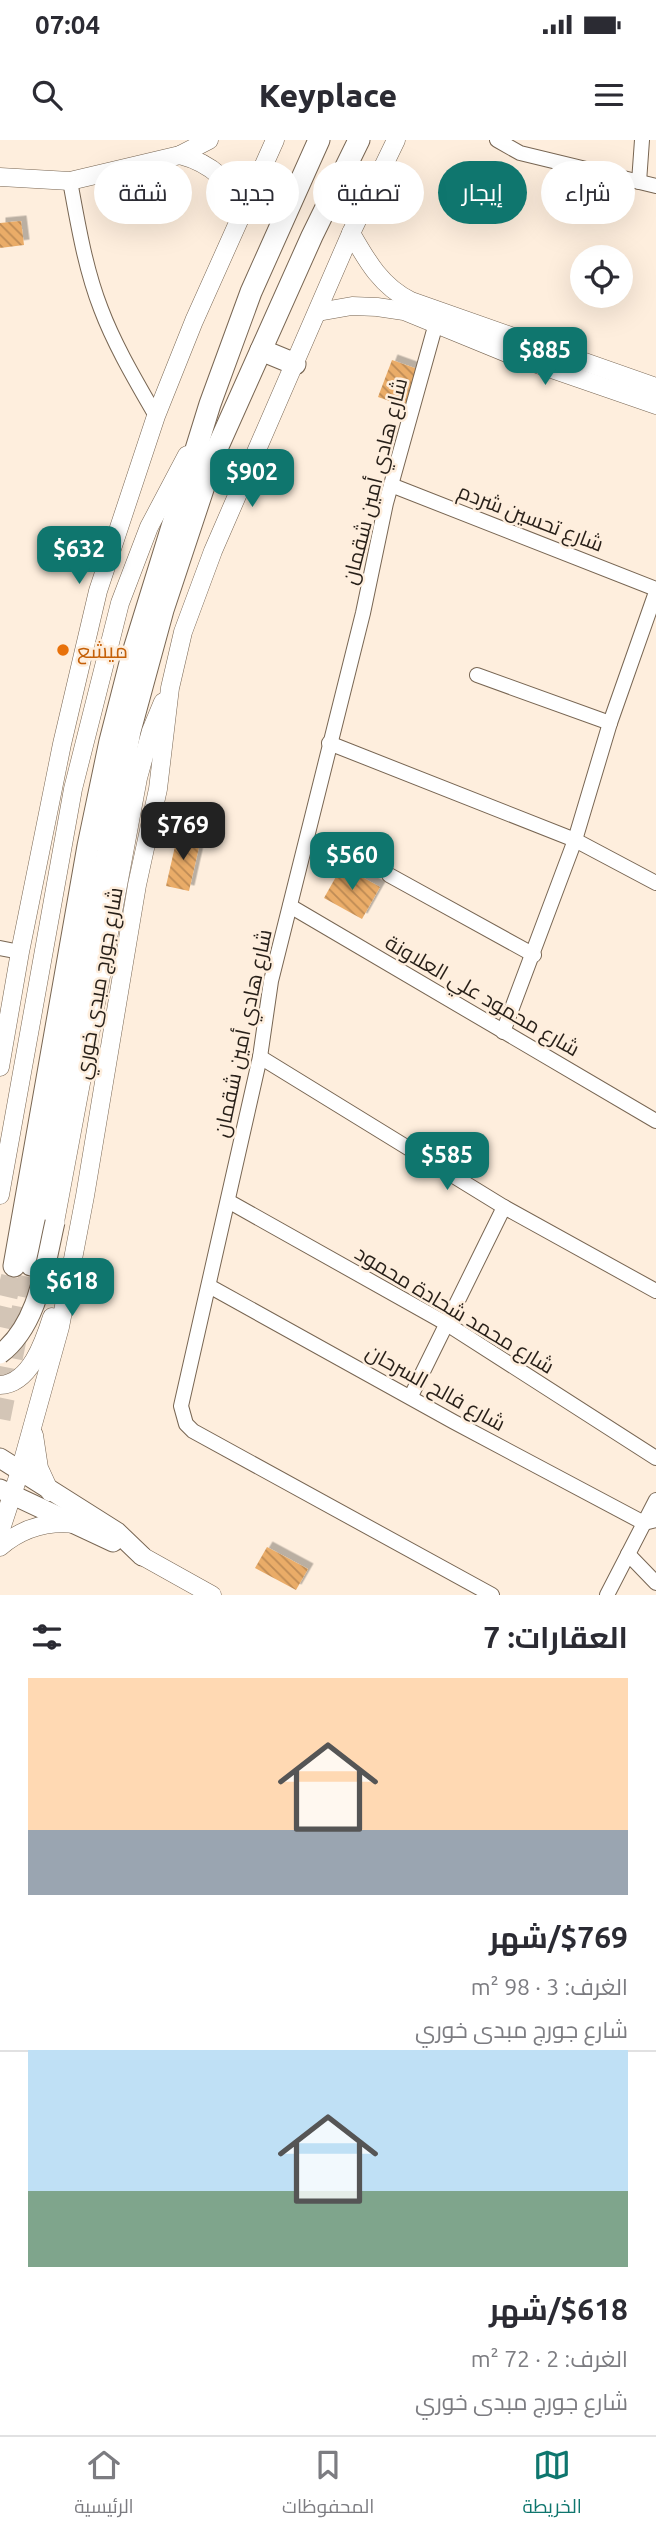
<!DOCTYPE html>
<html lang="ar">
<head>
<meta charset="utf-8">
<style>
	body { margin:0; font-family:Ubuntu,Cairo,sans-serif; background:#f2f2f3; color:#2b2b33; direction:rtl; height:100vh; display:flex; flex-direction:column; font-size:26px; white-space:nowrap }
	* { box-sizing:border-box; margin:0 }
	p { font-size:23px; color:#7c7c81 }
	.icon { flex:none; width:38px; height:38px; fill:none; stroke:currentColor; stroke-width:2; stroke-linecap:round; stroke-linejoin:round }
	.map { position:relative; height:1455px; overflow:hidden; direction:ltr }
	.sheet { display:flex; flex-direction:column; background:#fff; flex:1 }
	.sheet>* { flex:none }
	.top-card { position:absolute; left:21px; top:21px; width:614px; height:63px; direction:rtl; display:flex; gap:14px }
	.tools { position:absolute; left:570px; top:105px; display:grid; gap:14px }
	.tools a { display:grid; place-items:center; width:63px; height:63px; border-radius:50%; background:#fff; box-shadow:0 7px 28px #0002; font-size:35px }
	.price { position:absolute; translate:-50% -60px; padding:0 16px; border-radius:14px; background:#0f766e; color:#fff; font-size:23px; line-height:46px; filter:drop-shadow(0 2px 4px #0008) }
	.price::after { content:''; position:absolute; left:50%; top:42px; width:21px; height:16px; margin-left:-10px; background:inherit; clip-path:polygon(0 0,100% 0,50% 100%) }
	.price.on { background:#222; color:#fff }
	ul { padding:0; list-style:none }
	li { display:grid; align-content:center; gap:14px; height:371px; padding:0 28px }
	li+li { border-top:2px solid #e1e1e2 }
	li span { display:grid; place-items:center; height:217px; border-radius:0px; color:#555 }
	li>.icon { margin-inline-start:auto }
	span .icon { width:126px; height:126px; fill:#fffc; stroke-width:1 }
	li b { font-size:30px }
	h2 { display:flex; justify-content:space-between; align-items:center; height:84px; padding:0 28px; font-size:30px }
	.tag { padding:0 24px; border-radius:32px; background:#fff; box-shadow:0 7px 28px #0002; font-size:24px; line-height:63px }
	.tag.on { background:#0f766e; color:#fff }
	.status { display:flex; justify-content:space-between; align-items:center; height:49px; padding:0 35px; background:#fff; direction:ltr }
	.status svg { height:19px; fill:currentColor }
	header { display:flex; justify-content:space-between; align-items:center; height:91px; padding:0 28px; background:#fff; font-size:32px; font-weight:800 }
	.menu { display:flex; justify-content:space-around; align-items:center; height:98px; border-top:2px solid #e1e1e2; background:#fff; font-size:19px; color:#7c7c81 }
	.menu a { display:grid; justify-items:center; gap:4px }
	.menu .on { color:#0f766e }
	.map>svg:first-child { display:block }
</style>
</head>
<body>
<div class="status"><b>07:04</b><svg viewBox="0 0 49 12"><path d="M0 12V9h3v3zM5 12V6h3v6zM10 12V3h3v9zM15 12V0h3v12zM26 1h20v11H26zM47 4h2v5h-2z"/></svg></div>
<header><svg class="icon" aria-label="menu" viewBox="0 0 24 24"><path d="M4 6h16M4 12h16M4 18h16"/></svg>Keyplace<svg class="icon" aria-label="search" viewBox="0 0 24 24"><circle cx="10" cy="10" r="6"/><path d="M15 15l6 6"/></svg></header>
<div class="map">
<svg width="656" height="1455" viewBox="0 0 656 1455">
	<defs>
		<pattern id="building-back-hatch" width="6" height="6" patternUnits="userSpaceOnUse" patternTransform="scale(1.75)"><rect width="6" height="6" fill="#eaac68"/><path d="M-1 5l2 2M0 0l6 6M5-1l2 2" fill="none" stroke="#be8b55"/></pattern>
		<filter id="shadow"><feDropShadow dx="5.5" dy="-5.5" stdDeviation="0" flood-color="#0004"/></filter>
	</defs>
	<rect width="100%" height="100%" fill="#feeedd"/>
	<!-- building -->
	<g fill="url(#building-back-hatch)" filter="url(#shadow)">
		<path d="M 21,81 L 24,105 L 0,108 L 0,83 Z"/>
		<path d="M 392,220 L 420,230 L 407,267 L 378,257 Z"/>
		<path d="M 178,693 L 201,698 L 189,751 L 166,746 Z"/>
		<path d="M 342,726 L 380,747 L 362,779 L 324,758 Z"/>
		<path d="M 267,1407 L 308,1429 L 296,1450 L 255,1428 Z"/>
	</g>
	<g fill="none" stroke-linecap="round" stroke-linejoin="round">
		<!-- primary-tunnel -->
		<g stroke="#d3c5b6" stroke-width="21" stroke-dasharray="21 10" stroke-linecap="butt">
			<path d="M 0,1187 L 14,1126"/>
			<path d="M 0,1279 L 31,1125"/>
		</g>
		<defs>
			<g id="minor">
				<path d="M 497,0 L 520,13 L 656,46"/>
				<path d="M 70,41 C 78,84 85,128 101,169 C 115,206 136,241 156,276"/>
				<path d="M 639,42 L 642,0"/>
				<path d="M 438,176 L 386,363 L 363,473 L 271,841 L 260,917 L 181,1266 L 186,1284 L 193,1291 L 492,1455"/>
				<path d="M 391,345 L 656,449"/>
				<path d="M 477,535 L 610,583"/>
				<path d="M 329,603 L 575,700 L 656,743"/>
				<path d="M 389,735 L 534,815"/>
				<path d="M 290,766 L 656,981"/>
				<path d="M 0,808 L 20,812"/>
				<path d="M 503,892 L 575,700 L 610,583 L 656,452"/>
				<path d="M 260,917 L 504,1067 L 656,1151"/>
				<path d="M 228,1061 L 447,1184 L 656,1318"/>
				<path d="M 209,1146 L 454,1282 L 644,1383 L 656,1380"/>
				<path d="M 411,1256 L 504,1067"/>
				<path d="M 628,1414 L 656,1443"/>
				<path d="M 607,1455 L 656,1360"/>
			</g>
			<g id="tertiary">
				<path d="M 180,15 C 210,23 232,41 243,72"/>
				<path d="M 0,37 L 70,41 L 180,15 L 209,0"/>
				<path d="M 351,93 C 367,121 381,146 411,161 L 656,247"/>
				<path d="M 318,172 L 352,166 L 377,167 L 404,171 L 514,216 L 656,265"/>
				<path d="M 0,927 L 20,812 L 62,604 L 98,451 L 156,276 L 194,181 L 275,0"/>
				<path d="M 0,1055 L 73,649 L 120,463 L 149,387 L 187,315"/>
				<path d="M 55,1082 L 138,638 L 151,591 L 163,562"/>
				<path d="M 0,1245 C 30,1244 44,1202 52,1177"/>
				<path d="M 34,1295 L 39,1328 L 50,1352"/>
				<path d="M 0,1392 L 20,1331 L 60,1187 L 85,1056 L 137,745 L 158,649 L 170,548 L 183,492 L 213,411 L 351,93 L 396,0"/>
				<path d="M 0,1407 C 21,1389 47,1381 75,1384"/>
				<path d="M 142,1416 L 212,1455"/>
			</g>
			<g id="secondary">
				<path d="M 0,1318 L 117,1392 L 142,1416"/>
				<path d="M 0,1349 L 113,1402"/>
			</g>
			<g id="primary">
				<path d="M 261,210 L 295,224"/>
				<path d="M 31,1125 L 130,591 L 163,470 L 215,313 L 312,96 L 359,0"/>
				<path d="M 14,1126 L 88,706 L 110,601 L 131,519 L 210,264 L 251,152 L 319,0"/>
			</g>
		</defs>
		<!-- minor casing -->
		<use href="#minor" stroke="#786653" stroke-width="16"/>
		<!-- tertiary casing -->
		<use href="#tertiary" stroke="#786653" stroke-width="19"/>
		<!-- secondary casing -->
		<use href="#secondary" stroke="#786653" stroke-width="21"/>
		<!-- primary casing -->
		<use href="#primary" stroke="#786653" stroke-width="23"/>
		<!-- minor -->
		<use href="#minor" stroke="#fff" stroke-width="14"/>
		<!-- tertiary -->
		<use href="#tertiary" stroke="#fff" stroke-width="18"/>
		<!-- secondary -->
		<use href="#secondary" stroke="#fff" stroke-width="19"/>
		<!-- primary -->
		<use href="#primary" stroke="#fff" stroke-width="21"/>
		<defs>
			<path id="secondary-bridge" d="M 0,1214 C 39,1185 45,1125 55,1082"/>
		</defs>
		<!-- secondary-bridge casing -->
		<use href="#secondary-bridge" stroke="#786653" stroke-width="21" stroke-linecap="butt"/>
		<!-- secondary-bridge -->
		<use href="#secondary-bridge" stroke="#fff" stroke-width="19"/>
	</g>
	<!-- markers -->
	<circle fill="#e8710a" stroke="#feeedd" stroke-width="2.5" cx="63" cy="510" r="7"/>
	<g text-anchor="middle" dominant-baseline="central" stroke-width="5" stroke-linejoin="round" paint-order="stroke">
		<!-- street labels -->
		<g font-size="21" fill="#271f18" stroke="#feeedd">
			<text transform="translate(374 341) rotate(-76)">شارع هادي أمين شقمان</text>
			<text transform="translate(531 377) rotate(21)">شارع تحسين شردم</text>
			<text transform="translate(98 843) rotate(-80)">شارع جورج مبدى خوري</text>
			<text transform="translate(483 855) rotate(30)">شارع محمود علي العلاونة</text>
			<text transform="translate(242 893) rotate(-78)">شارع هادي أمين شقمان</text>
			<text transform="translate(455 1169) rotate(31)">شارع محمد شحادة محمود</text>
			<text transform="translate(436 1247) rotate(29)">شارع فالح السرحان</text>
		</g>
		<!-- food labels -->
		<g font-size="21" fill="#c56008" stroke="#feeedd" text-anchor="start">
			<text x="77" y="510">ميشع</text>
		</g>
	</g>
</svg>
<div class="tools">
<a><svg class="icon" aria-label="locate" viewBox="0 0 24 24"><circle cx="12" cy="12" r="6"/><path d="M12 2v4M12 18v4M2 12h4M18 12h4"/></svg></a>
</div>
<b class="price" style="left:545px;top:247px">$885</b>
<b class="price" style="left:252px;top:369px">$902</b>
<b class="price" style="left:79px;top:446px">$632</b>
<b class="price on" style="left:183px;top:722px">$769</b>
<b class="price" style="left:352px;top:752px">$560</b>
<b class="price" style="left:447px;top:1052px">$585</b>
<b class="price" style="left:72px;top:1178px">$618</b>
<div class="top-card">
<a class="tag">شراء</a>
<a class="tag on">إيجار</a>
<a class="tag">تصفية</a>
<a class="tag">جديد</a>
<a class="tag">شقة</a>
</div>
</div>
<section class="sheet">
<h2>العقارات: 7<svg class="icon" aria-label="filters" viewBox="0 0 24 24"><path d="M4 7h16M4 17h16"/><circle cx="9" cy="7" r="2"/><circle cx="15" cy="17" r="2"/></svg></h2>
<ul>
<li><span style="background:linear-gradient(#ffd9b3 70%,#9aa5b1 0)"><svg class="icon" aria-label="home" viewBox="0 0 24 24"><path d="M3 11l9-7 9 7M6 9v11h12V9"/></svg></span><div><b>$769/شهر</b><p>الغرف: 3 · 98 m²</p><p>شارع جورج مبدى خوري</p></div></li>
<li><span style="background:linear-gradient(#bfe0f5 65%,#7fa58c 0)"><svg class="icon" aria-label="home" viewBox="0 0 24 24"><path d="M3 11l9-7 9 7M6 9v11h12V9"/></svg></span><div><b>$618/شهر</b><p>الغرف: 2 · 72 m²</p><p>شارع جورج مبدى خوري</p></div></li>
</ul>
</section>
<nav class="menu">
<a class="on"><svg class="icon" aria-label="map" viewBox="0 0 24 24"><path d="M3 6l6-2 6 2 6-2v14l-6 2-6-2-6 2zM9 4v14M15 6v14"/></svg>الخريطة</a>
<a><svg class="icon" aria-label="saved" viewBox="0 0 24 24"><path d="M7 4h10v16l-5-4-5 4z"/></svg>المحفوظات</a>
<a><svg class="icon" aria-label="home" viewBox="0 0 24 24"><path d="M3 11l9-7 9 7M6 9v11h12V9"/></svg>الرئيسية</a>
</nav>
</body>
</html>
